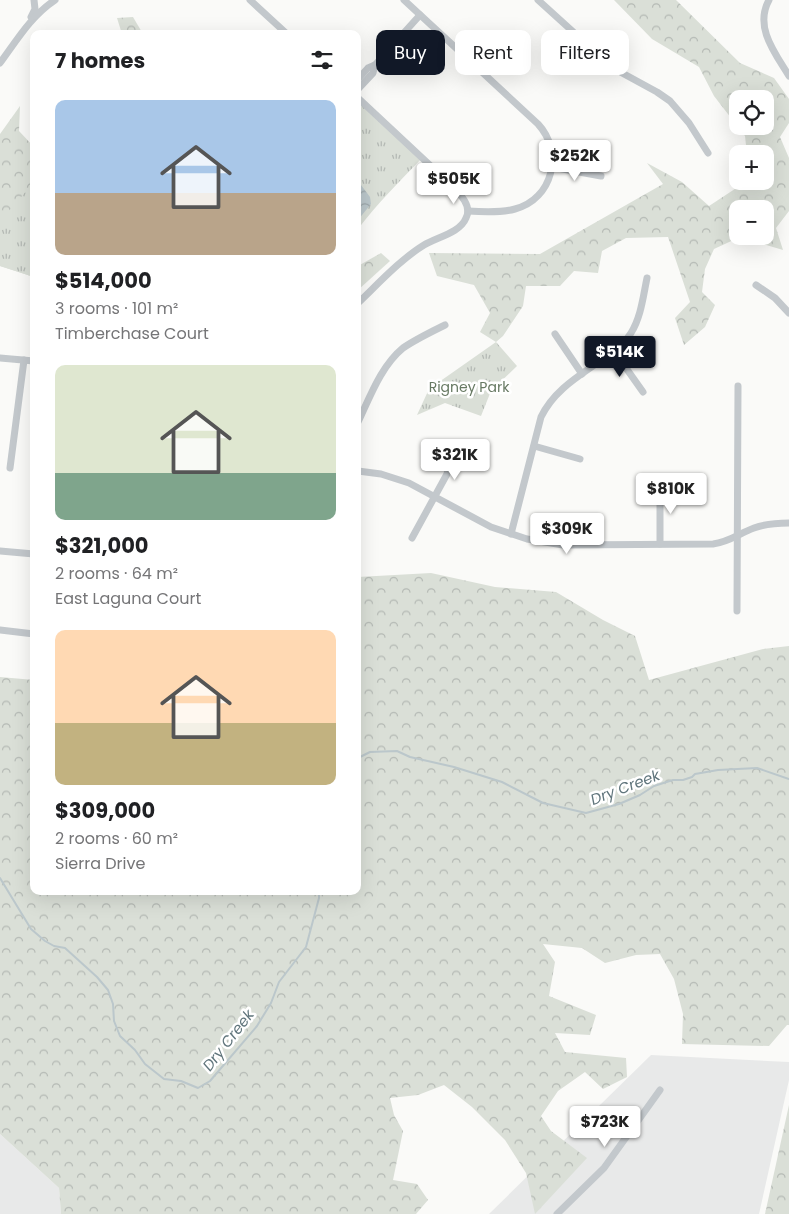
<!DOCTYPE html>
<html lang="en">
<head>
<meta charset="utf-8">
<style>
	body { margin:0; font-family:Poppins,sans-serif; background:#f2f2f2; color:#202124; height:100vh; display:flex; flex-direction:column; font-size:19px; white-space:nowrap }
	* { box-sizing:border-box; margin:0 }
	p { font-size:16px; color:#757577 }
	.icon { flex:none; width:28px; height:28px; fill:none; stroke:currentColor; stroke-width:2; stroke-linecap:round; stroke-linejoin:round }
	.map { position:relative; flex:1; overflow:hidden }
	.side { position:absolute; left:30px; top:30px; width:331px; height:865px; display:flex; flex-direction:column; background:#fff; border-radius:10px; box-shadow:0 5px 20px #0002 }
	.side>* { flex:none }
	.top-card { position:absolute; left:376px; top:30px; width:338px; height:45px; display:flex; gap:10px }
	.controls { position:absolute; left:729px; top:90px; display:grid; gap:10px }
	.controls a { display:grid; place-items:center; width:45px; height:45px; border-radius:10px; background:#fff; box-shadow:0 5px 20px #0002; font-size:25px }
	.price { position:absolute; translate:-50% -42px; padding:0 11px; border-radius:5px; background:#fff; color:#222; font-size:16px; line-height:32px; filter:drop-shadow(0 1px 2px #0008) }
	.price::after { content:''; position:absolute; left:50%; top:30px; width:15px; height:11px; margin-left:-8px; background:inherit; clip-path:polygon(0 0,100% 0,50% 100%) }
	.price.selected { background:#111827; color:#fff }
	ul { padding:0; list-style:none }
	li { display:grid; align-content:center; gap:10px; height:265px; padding:0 25px }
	li span { display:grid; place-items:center; height:155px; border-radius:10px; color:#555 }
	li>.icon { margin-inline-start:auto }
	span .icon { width:90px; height:90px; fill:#fffc; stroke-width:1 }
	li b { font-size:21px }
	h2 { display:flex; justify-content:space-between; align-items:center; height:60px; padding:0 25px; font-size:21px }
	.chip { padding:0 18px; border-radius:10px; background:#fff; box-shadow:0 5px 20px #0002; font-size:18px; line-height:45px }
	.chip.selected { background:#111827; color:#fff }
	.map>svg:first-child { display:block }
</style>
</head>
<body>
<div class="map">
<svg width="789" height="1214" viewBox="0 0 789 1214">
	<defs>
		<pattern id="forest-crowns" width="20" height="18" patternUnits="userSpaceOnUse" patternTransform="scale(1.25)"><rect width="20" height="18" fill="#dadfd7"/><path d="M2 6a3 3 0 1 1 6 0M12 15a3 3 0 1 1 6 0" fill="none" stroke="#b4b9b4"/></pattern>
		<pattern id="park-tufts" width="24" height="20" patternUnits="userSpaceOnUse" patternTransform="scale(1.25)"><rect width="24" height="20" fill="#dadfd7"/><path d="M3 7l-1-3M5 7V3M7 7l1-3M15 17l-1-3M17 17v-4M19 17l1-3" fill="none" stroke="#b4b9b4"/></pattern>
		<pattern id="water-waves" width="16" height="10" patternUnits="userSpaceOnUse" patternTransform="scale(1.25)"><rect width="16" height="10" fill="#bbc7cb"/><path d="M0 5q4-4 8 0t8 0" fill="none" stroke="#9ca6aa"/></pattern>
	</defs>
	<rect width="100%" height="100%" fill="#fafaf8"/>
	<!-- built -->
	<g fill="#e8e9e9">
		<path d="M 651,1055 L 789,1062 L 789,1080 L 759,1214 L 489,1214 Z"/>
		<path d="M 0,1134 L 59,1188 L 61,1214 L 0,1214 Z"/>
	</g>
	<!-- forest -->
	<g fill="url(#forest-crowns)" fill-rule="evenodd">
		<path d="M 614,0 L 676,0 L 740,63 L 774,78 L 789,99 L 789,123 L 780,137 L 789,158 L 789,211 L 776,228 L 783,250 L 740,237 L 714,249 L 705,269 L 702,292 L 715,305 L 705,327 L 684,345 L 675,318 L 690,302 L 668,237 L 626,238 L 602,251 L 598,273 L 574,271 L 560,286 L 526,286 L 523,306 L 503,336 L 496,342 L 480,332 L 490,313 L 474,285 L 437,276 L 429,253 L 540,254 L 663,184 L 647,163 L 682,182 L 709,206 L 747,181 L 765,181 L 765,154 L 747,154 L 745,136 L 714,96 L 699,67 L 652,39 ZM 738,99 L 765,99 L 765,126 L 738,126 ZM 738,209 L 765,209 L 765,236 L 738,236 Z"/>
		<path d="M 133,17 L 143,34 L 122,34 L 117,18 Z"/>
		<path d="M 20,106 L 19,131 L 34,147 L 34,277 L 0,266 L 0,134 Z"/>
		<path d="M 381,253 L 390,261 L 358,290 L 358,266 Z"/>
		<path d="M 431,573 L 495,587 L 556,592 L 603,620 L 635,636 L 649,680 L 763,649 L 789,646 L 789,1025 L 787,1025 L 769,1046 L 682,1044 L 683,1014 L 674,979 L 660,954 L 636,955 L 605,963 L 582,948 L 543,944 L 555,962 L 549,996 L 596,1015 L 590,1035 L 555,1033 L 565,1052 L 626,1058 L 627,1077 L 603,1089 L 585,1072 L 558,1091 L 541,1116 L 551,1131 L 587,1158 L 535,1214 L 526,1173 L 505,1140 L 472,1107 L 444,1085 L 418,1095 L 390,1098 L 394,1115 L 403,1131 L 393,1180 L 417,1184 L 428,1200 L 416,1214 L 61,1214 L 59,1188 L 0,1134 L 0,677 L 34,680 L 34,891 L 358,891 L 358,577 Z"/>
		<path d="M 789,1105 L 789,1214 L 765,1214 Z"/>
	</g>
	<!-- park -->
	<g fill="url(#park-tufts)">
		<path d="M 358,98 L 422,158 C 400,181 377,204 358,229 Z"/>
		<path d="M 34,182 L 34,277 L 0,266 L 0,221 Z"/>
		<path d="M 496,342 L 517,366 L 491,391 L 481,416 L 445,403 L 417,415 L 429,389 Z"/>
	</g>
	<!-- water -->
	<path fill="url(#water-waves)" d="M 358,181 L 370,197 L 371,204 L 358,220 Z"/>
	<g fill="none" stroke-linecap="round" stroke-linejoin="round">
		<!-- stream -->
		<g stroke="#bbc7cb" stroke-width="2">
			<path d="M 358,758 L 370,752 L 397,751 L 410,757 L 454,767 L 502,782 L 543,803 L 586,813 L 619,804 L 640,795 L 654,786 L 673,780 L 683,780 L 692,777 L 695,774 L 718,770 L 757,768 L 789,779"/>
			<path d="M 0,878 L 31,929 L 45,941 L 54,946 L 65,948 L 97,977 L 108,990 L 113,1004 L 114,1021 L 120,1036 L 135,1050 L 145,1064 L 164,1079 L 181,1081 L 198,1088 L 210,1081 L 257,1026 L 271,1003 L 279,982 L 306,947 L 319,898 L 319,891"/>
		</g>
		<!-- minor -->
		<g stroke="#c3c8cc" stroke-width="7">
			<path d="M 250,0 L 287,34"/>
			<path d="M 404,0 L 538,124 C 564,152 553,199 515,209 C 501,213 483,212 468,211"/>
			<path d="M 538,0 L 613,68 L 657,92 L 670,101 L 689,123 L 708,153"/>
			<path d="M 769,0 C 754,27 775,53 789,76"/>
			<path d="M 31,17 L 35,9 L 34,0"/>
			<path d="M 0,63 C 17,40 31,16 55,0"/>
			<path d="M 358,79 L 368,68 L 375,65 L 420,15"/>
			<path d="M 358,89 L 373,73 L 375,65"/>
			<path d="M 358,98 L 449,183 C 458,192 473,205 466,218 C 460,233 437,237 424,245 C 401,259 378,284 358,303"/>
			<path d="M 552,167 L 601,176"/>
			<path d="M 756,285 L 775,298 L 789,313"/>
			<path d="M 555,334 L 582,374"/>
			<path d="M 614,351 L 643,392"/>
			<path d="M 0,358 L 34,361"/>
			<path d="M 358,422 C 370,397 381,366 403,348 C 416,339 431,332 445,325"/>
			<path d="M 534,446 L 580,459"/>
			<path d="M 10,468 L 24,360"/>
			<path d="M 358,471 L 381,474 L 409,483 L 491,527 L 527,539 L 563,545 L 713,544 C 729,542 740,533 754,528 C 765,524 777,523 789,523"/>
			<path d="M 660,485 L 660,544"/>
			<path d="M 511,534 L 541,417 C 554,390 579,376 603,359 C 613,352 624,345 631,333 C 641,317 643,297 647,278"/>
			<path d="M 412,538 L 447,474 L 450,456"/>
			<path d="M 0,551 L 34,554"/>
			<path d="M 737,611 L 738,386"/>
			<path d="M 0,630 L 34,634"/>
			<path d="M 557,1214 L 604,1168 L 660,1090"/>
		</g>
	</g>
	<g text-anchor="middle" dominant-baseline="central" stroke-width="5" stroke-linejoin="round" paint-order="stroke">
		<!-- park labels -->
		<g font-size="14" fill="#687a64" stroke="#fff">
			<text x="469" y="387">Rigney Park</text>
		</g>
		<!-- water labels -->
		<g font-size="15" font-style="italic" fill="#60757c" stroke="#fff">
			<text transform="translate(625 787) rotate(-21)">Dry Creek</text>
			<text transform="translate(228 1040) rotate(-52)">Dry Creek</text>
		</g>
	</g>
</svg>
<div class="controls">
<a><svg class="icon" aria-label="locate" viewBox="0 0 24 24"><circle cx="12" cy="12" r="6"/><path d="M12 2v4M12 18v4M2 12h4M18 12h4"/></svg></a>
<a>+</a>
<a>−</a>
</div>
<b class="price" style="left:575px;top:182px">$252K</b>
<b class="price" style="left:454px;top:205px">$505K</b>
<b class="price selected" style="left:620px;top:378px">$514K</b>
<b class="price" style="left:455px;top:481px">$321K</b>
<b class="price" style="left:671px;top:515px">$810K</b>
<b class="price" style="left:567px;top:555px">$309K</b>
<b class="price" style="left:605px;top:1148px">$723K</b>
<div class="top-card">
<a class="chip selected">Buy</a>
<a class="chip">Rent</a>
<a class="chip">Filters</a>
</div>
<section class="side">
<h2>7 homes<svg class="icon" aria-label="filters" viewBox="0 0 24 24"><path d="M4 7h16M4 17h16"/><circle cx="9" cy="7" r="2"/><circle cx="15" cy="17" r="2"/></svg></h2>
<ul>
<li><span style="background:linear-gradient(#a9c7e8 60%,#b9a48a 0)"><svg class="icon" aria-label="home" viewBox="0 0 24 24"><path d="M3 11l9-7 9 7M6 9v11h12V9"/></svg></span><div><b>$514,000</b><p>3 rooms · 101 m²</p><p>Timberchase Court</p></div></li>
<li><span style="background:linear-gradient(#dfe7d0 70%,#7fa58c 0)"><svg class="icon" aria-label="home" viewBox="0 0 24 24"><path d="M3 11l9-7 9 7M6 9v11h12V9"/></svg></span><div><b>$321,000</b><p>2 rooms · 64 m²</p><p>East Laguna Court</p></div></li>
<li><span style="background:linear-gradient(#ffd9b3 60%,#c2b280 0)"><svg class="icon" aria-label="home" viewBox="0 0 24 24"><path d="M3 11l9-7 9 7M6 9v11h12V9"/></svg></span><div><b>$309,000</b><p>2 rooms · 60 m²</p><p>Sierra Drive</p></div></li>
</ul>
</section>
</div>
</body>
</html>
